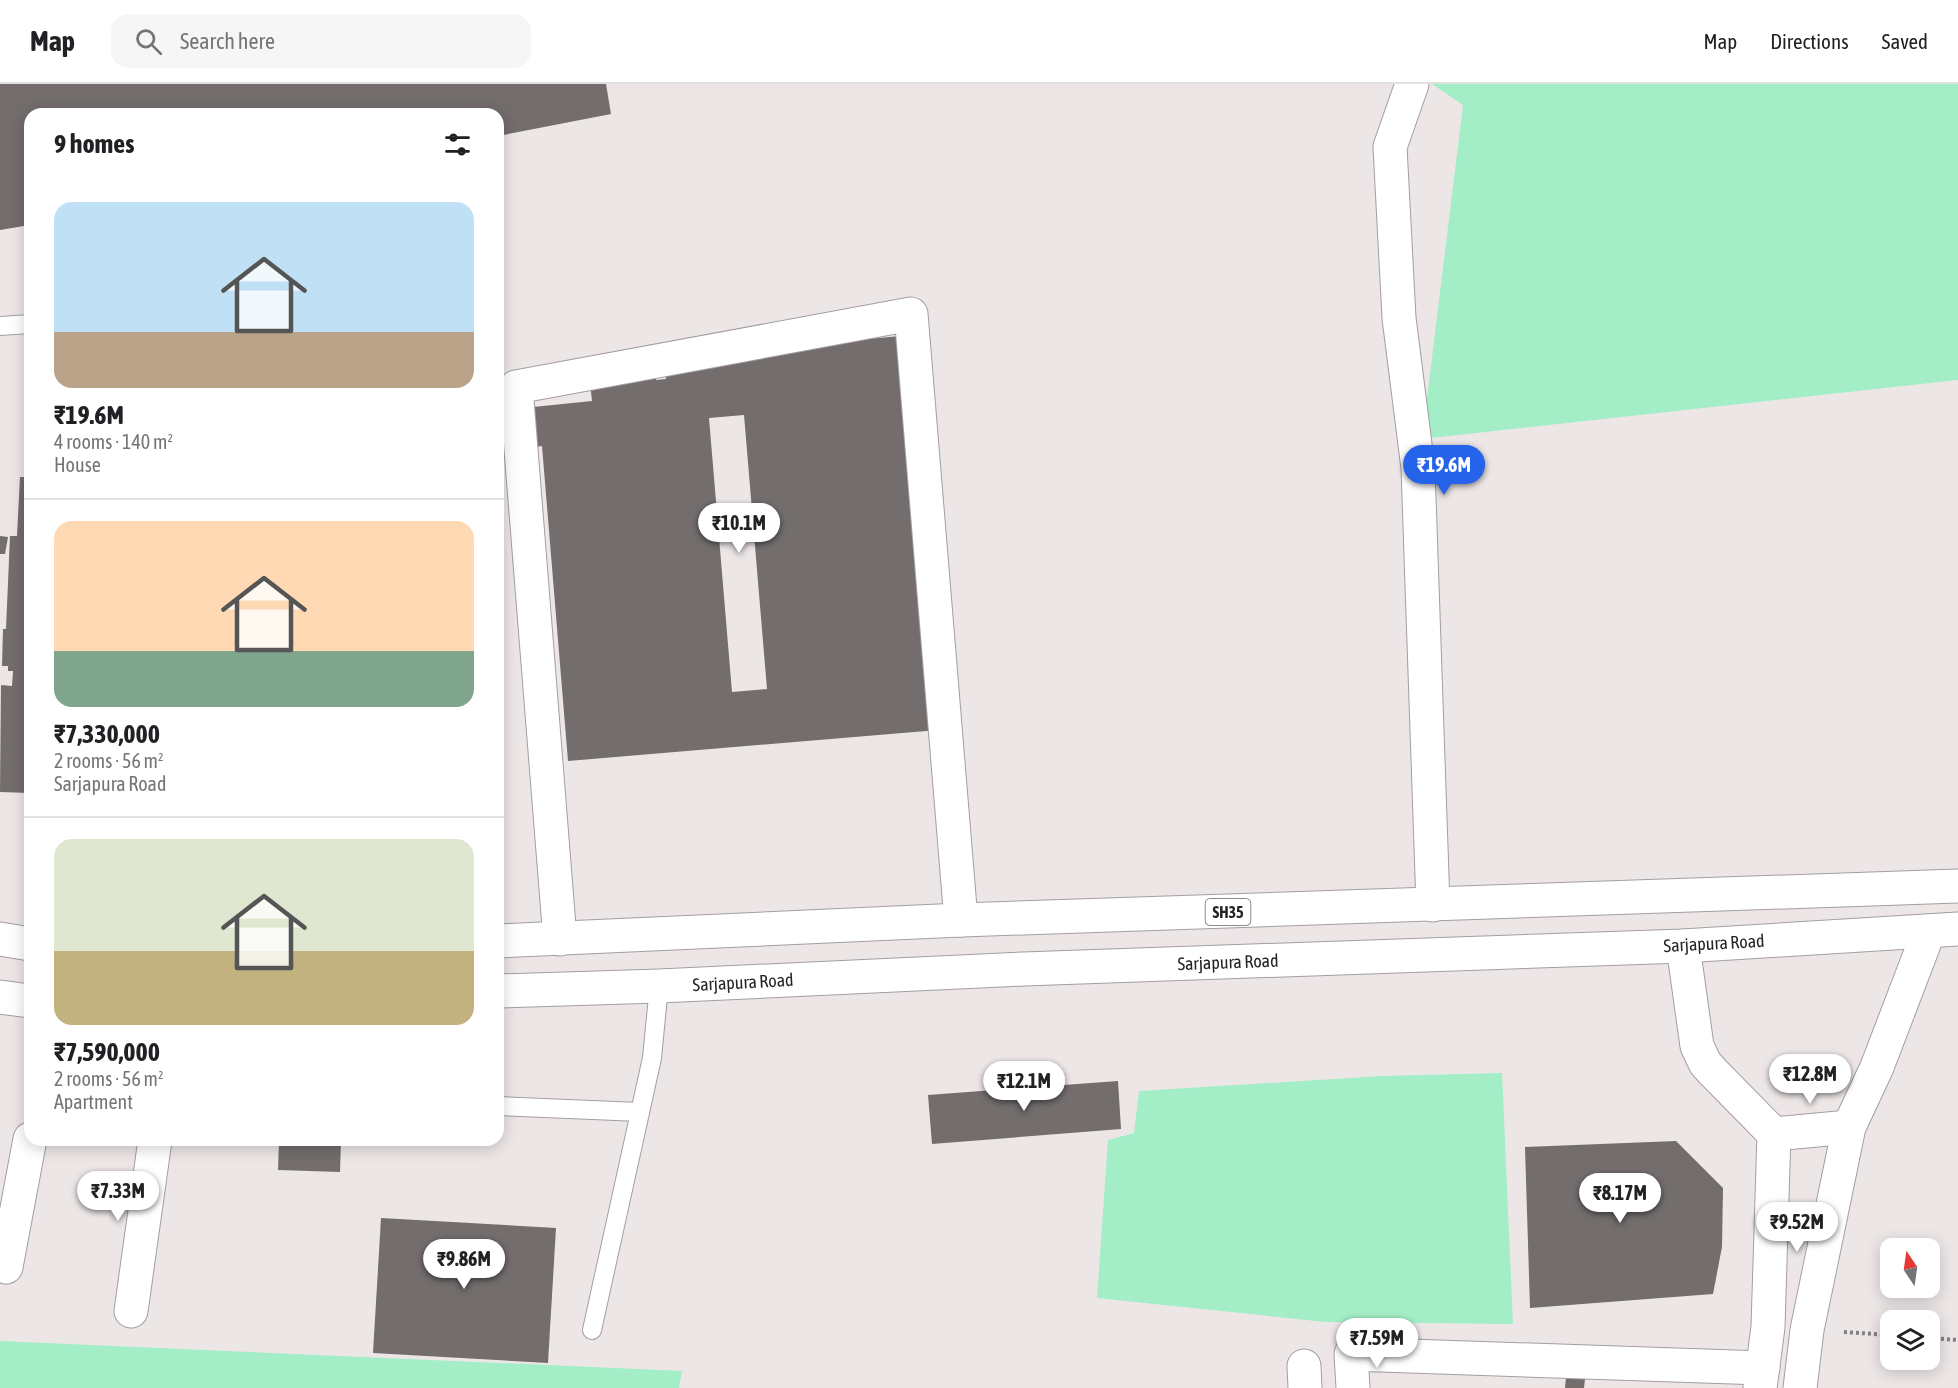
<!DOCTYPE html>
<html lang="en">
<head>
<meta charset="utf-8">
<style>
	body { margin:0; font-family:"Asap Condensed",sans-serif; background:#f6f6f6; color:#202124; height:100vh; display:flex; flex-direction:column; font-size:22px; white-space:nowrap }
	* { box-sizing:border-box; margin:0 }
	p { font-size:20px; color:#757577 }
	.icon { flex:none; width:33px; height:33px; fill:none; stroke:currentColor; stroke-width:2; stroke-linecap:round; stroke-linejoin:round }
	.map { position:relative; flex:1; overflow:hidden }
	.sheet { position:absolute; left:24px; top:24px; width:480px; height:1038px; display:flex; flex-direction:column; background:#fff; border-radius:18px; box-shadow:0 3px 15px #0003 }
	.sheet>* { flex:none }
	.needle { width:39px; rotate:347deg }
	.tools { position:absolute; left:1880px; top:1154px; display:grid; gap:12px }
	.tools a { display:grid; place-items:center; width:60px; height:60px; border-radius:12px; background:#fff; box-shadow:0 3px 15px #0003; font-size:30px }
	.price { position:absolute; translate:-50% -51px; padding:0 14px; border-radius:21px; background:#fff; color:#222; font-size:20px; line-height:39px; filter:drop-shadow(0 2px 3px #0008) }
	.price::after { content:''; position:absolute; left:50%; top:36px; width:18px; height:14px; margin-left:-9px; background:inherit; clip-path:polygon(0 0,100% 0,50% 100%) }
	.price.current { background:#2563eb; color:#fff }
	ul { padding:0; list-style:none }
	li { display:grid; align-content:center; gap:12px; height:318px; padding:0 30px }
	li+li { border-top:2px solid #e0e0e0 }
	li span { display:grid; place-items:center; height:186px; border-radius:18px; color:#555 }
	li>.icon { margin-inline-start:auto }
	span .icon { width:108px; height:108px; fill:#fffc; stroke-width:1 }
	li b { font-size:26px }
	h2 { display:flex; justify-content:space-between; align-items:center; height:72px; padding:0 30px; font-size:26px }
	header { display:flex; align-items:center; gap:36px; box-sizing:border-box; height:84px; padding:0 30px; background:#fff; border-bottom:2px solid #e0e0e0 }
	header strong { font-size:28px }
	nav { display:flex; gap:33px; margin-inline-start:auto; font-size:21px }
	.search { width:420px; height:54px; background:#f6f6f6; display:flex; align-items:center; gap:15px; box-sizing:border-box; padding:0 21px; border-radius:18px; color:#757577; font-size:22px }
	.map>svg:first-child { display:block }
</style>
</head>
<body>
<header>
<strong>Map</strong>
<div class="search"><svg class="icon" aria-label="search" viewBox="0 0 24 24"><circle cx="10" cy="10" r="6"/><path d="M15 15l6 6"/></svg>Search here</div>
<nav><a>Map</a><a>Directions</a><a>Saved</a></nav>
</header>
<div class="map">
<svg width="1958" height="1304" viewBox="0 0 1958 1304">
	<rect width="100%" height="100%" fill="#ede6e7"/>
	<!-- green -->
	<g fill="#a3eec6">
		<path d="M 1432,0 L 1958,0 L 1958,296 L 1422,355 L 1463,21 Z"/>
		<path d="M 1502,989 L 1513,1240 L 1326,1238 L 1097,1214 L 1108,1056 L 1134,1049 L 1139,1007 L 1382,992 Z"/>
		<path d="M 0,1257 L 682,1287 L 679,1304 L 0,1304 Z"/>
	</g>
	<!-- building -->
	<g fill="#736d6d" fill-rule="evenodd">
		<path d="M 0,0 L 606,0 L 611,30 L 498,52 L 498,30 L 30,30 L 30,141 L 0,146 Z"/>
		<path d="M 901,252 L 938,646 L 568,677 L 542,362 L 536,363 L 533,323 L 592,317 L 590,299 L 656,293 L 656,296 L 666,295 L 666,288 L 754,265 ZM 744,331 L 767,605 L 732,608 L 709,334 Z"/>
		<path d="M 20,393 L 30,393 L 30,709 L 0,708 L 1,601 L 12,602 L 13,587 L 8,587 L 8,582 L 2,582 L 3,545 L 6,545 L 10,452 L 17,452 Z"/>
		<path d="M 0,452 L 8,453 L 5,470 L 0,470 Z"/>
		<path d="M 1118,997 L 1121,1045 L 932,1060 L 928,1011 Z"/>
		<path d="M 279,1056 L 341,1056 L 340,1088 L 278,1086 Z"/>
		<path d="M 1676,1057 L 1723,1104 L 1722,1163 L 1713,1210 L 1530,1224 L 1525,1063 Z"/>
		<path d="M 381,1134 L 556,1144 L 548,1279 L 373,1269 Z"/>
		<path d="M 1566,1293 L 1585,1295 L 1584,1304 L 1565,1304 Z"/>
	</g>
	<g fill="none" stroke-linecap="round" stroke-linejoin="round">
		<defs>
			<g id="service">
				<path d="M 0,242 L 30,240"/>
				<path d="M 498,1022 L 640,1028"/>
				<path d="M 592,1246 L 652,974 L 659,902"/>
			</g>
			<g id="minor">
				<path d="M 1412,0 L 1390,63 L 1399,234 L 1418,384 L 1433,821"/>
				<path d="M 560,855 L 516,303 L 911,230 L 961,836"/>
				<path d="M 1683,862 L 1697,962 L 1705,979 L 1713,988 L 1774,1050 L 1849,1043 L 1877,983 L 1929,847"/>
				<path d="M 6,1183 L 30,1055"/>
				<path d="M 131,1227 L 155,1056"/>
				<path d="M 1304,1282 L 1305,1304"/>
				<path d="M 1353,1304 L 1351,1270 L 1763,1284"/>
				<path d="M 1760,1304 L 1768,1243 L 1774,1050"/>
				<path d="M 1800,1304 L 1807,1246 L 1849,1043"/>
			</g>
			<g id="primary">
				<path d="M 0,855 L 30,860"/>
				<path d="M 498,857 L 961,836 L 1958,802"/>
				<path d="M 498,907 L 659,902 L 1024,885 L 1683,862 L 1958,845"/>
				<path d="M 0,913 L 30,917"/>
			</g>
		</defs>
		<!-- service casing -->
		<use href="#service" stroke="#a49e9f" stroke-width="20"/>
		<!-- minor casing -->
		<use href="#minor" stroke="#a49e9f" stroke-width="35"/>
		<!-- primary casing -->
		<use href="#primary" stroke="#a49e9f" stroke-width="35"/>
		<!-- path -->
		<g stroke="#837e7f" stroke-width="4" stroke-dasharray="3 3" stroke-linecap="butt">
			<path d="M 1844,1248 L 1890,1251"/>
			<path d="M 1929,1254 L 1958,1256"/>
		</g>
		<!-- service -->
		<use href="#service" stroke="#fff" stroke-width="18"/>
		<!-- minor -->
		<use href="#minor" stroke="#fff" stroke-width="33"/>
		<!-- primary -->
		<use href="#primary" stroke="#fff" stroke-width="33"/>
	</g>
	<g text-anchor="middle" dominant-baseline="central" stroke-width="4.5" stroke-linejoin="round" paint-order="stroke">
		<!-- shield labels -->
		<rect fill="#fff" stroke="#676565" stroke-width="1.5" x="1205.5" y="815" width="45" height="26" rx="4.5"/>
		<g font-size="16" font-weight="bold" fill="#262323">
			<text x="1228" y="828">SH35</text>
		</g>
		<!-- street labels -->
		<g font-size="18" fill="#262323" stroke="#fff">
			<text transform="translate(1714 859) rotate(-3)">Sarjapura Road</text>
			<text transform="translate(1228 878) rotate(-2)">Sarjapura Road</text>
			<text transform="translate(743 898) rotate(-3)">Sarjapura Road</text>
		</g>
	</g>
</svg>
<div class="tools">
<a><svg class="needle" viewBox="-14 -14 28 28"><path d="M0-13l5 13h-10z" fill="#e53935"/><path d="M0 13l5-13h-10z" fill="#757577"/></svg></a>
<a><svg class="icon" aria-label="layers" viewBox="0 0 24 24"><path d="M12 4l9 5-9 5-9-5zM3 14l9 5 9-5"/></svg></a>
</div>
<b class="price current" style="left:1444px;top:412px">₹19.6M</b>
<b class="price" style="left:739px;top:470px">₹10.1M</b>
<b class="price" style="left:1810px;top:1021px">₹12.8M</b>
<b class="price" style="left:1024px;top:1028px">₹12.1M</b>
<b class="price" style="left:118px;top:1138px">₹7.33M</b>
<b class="price" style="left:1620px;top:1140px">₹8.17M</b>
<b class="price" style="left:1797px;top:1169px">₹9.52M</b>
<b class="price" style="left:464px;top:1206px">₹9.86M</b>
<b class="price" style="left:1377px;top:1285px">₹7.59M</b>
<section class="sheet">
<h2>9 homes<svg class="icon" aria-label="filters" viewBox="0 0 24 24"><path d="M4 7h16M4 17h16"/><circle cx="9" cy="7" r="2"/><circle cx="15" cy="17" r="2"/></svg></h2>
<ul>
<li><span style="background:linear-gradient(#bfe0f5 70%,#b9a48a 0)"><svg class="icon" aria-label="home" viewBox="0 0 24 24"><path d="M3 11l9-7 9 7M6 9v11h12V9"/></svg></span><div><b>₹19.6M</b><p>4 rooms · 140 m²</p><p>House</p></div></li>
<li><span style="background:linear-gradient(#ffd9b3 70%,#7fa58c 0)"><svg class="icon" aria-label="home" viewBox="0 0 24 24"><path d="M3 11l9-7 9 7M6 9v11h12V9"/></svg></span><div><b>₹7,330,000</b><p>2 rooms · 56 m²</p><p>Sarjapura Road</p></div></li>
<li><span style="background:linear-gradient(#dfe7d0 60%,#c2b280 0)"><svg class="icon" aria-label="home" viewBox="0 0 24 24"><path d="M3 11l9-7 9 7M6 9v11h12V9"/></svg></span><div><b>₹7,590,000</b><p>2 rooms · 56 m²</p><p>Apartment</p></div></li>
</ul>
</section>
</div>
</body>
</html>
